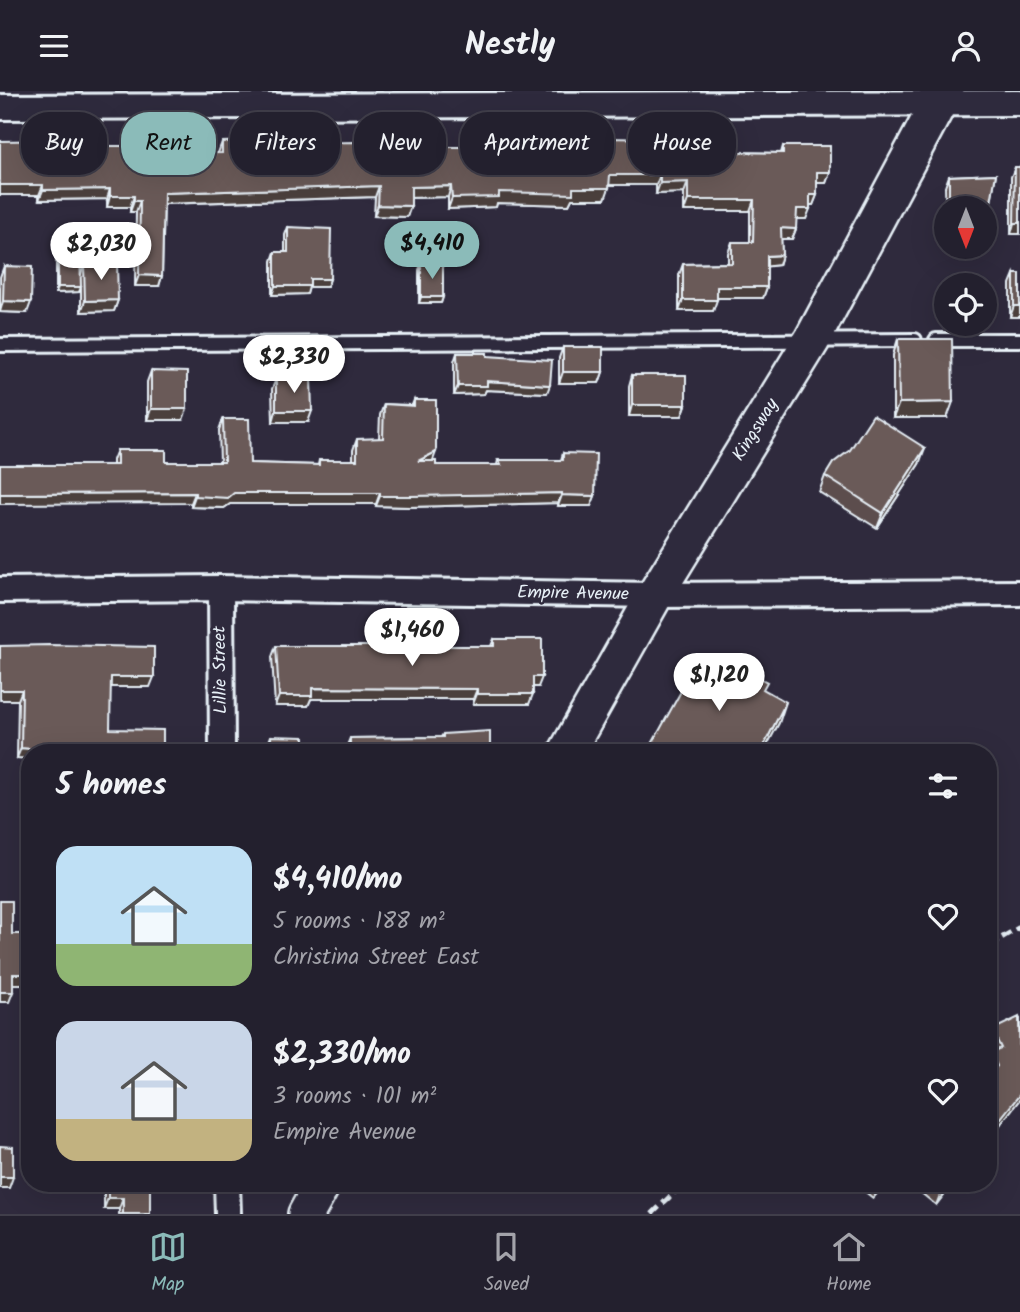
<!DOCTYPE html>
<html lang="en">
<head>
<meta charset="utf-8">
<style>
	body { margin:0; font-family:Kalam,sans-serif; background:#2b2836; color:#f1f3f6; height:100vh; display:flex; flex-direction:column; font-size:26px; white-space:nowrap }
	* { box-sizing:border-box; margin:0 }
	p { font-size:23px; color:#a3a3aa }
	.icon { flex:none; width:38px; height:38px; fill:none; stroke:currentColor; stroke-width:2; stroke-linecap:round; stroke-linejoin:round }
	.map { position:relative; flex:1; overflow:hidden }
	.panel { position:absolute; left:21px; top:653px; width:976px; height:448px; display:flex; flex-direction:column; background:#23202e; border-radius:28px; box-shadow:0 7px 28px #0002,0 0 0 2px #403e4a }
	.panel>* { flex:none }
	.banner { position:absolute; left:21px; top:21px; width:978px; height:63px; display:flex; gap:14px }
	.needle { width:46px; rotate:180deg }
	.fabs { position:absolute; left:934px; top:105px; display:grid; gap:14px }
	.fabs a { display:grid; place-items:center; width:63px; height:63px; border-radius:50%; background:#23202e; box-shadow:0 7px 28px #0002,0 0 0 2px #403e4a; font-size:35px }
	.price { position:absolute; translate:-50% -60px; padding:0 16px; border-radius:24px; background:#fff; color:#222; font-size:23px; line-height:46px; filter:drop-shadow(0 2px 4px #0008) }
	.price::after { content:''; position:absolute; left:50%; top:42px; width:21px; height:16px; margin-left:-10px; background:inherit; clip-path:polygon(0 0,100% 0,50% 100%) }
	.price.selected { background:#8bbbb9; color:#111 }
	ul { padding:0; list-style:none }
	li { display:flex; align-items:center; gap:21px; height:175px; padding:0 35px }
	li span { display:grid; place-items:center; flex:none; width:196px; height:140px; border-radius:21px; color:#555 }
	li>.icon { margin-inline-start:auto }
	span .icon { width:84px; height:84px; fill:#fffc; stroke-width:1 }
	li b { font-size:30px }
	h2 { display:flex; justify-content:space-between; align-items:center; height:84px; padding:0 35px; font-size:30px }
	.pill { padding:0 24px; border-radius:28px; background:#23202e; box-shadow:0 7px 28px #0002,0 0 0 2px #403e4a; font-size:24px; line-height:63px }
	.pill.selected { background:#8bbbb9; color:#111 }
	header { display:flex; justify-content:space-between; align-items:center; height:91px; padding:0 35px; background:#23202e; font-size:32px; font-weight:800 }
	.dock { display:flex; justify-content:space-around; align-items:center; height:98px; border-top:2px solid #403e4a; background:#23202e; font-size:19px; color:#a3a3aa }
	.dock a { display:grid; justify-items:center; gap:4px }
	.dock .selected { color:#8bbbb9 }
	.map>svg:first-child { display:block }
</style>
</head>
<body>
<header><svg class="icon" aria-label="menu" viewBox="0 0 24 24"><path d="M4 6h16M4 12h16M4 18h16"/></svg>Nestly<svg class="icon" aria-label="person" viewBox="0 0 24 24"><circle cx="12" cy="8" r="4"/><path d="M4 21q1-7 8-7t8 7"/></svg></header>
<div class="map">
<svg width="1020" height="1123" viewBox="0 0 1020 1123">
	<rect width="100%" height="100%" fill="#2f2a3d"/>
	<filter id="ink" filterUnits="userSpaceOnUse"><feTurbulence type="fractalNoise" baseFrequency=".0143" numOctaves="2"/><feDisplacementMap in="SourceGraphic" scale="14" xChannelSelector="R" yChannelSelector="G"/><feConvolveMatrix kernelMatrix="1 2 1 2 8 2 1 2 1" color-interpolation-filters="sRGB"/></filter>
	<g filter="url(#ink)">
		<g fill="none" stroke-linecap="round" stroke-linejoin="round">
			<defs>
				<g id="lane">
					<path d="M 936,249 L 1020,249"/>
					<path d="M 0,254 L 915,249"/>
				</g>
				<g id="street">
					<path d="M 0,16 L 1020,12"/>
					<path d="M 221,497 L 222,662"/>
					<path d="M 0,499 L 221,497 L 655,504 L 1020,502"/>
					<path d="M 227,1092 L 228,1123"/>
				</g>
				<g id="secondary">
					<path d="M 566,662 L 655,504 L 812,249 L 945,0"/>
					<path d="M 306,1123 L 323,1092"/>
				</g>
			</defs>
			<!-- lane casing -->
			<use href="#lane" stroke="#e8f1f8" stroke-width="18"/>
			<!-- street casing -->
			<use href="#street" stroke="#e8f1f8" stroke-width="30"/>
			<!-- secondary casing -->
			<use href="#secondary" stroke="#e8f1f8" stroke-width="40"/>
			<!-- lane -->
			<use href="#lane" stroke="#2f2a3d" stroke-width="12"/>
			<!-- street -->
			<use href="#street" stroke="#2f2a3d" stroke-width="24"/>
			<!-- secondary -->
			<use href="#secondary" stroke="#2f2a3d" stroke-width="35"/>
			<!-- rail -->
			<g stroke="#e8f1f8" stroke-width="5" stroke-dasharray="10 5" stroke-linecap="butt">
				<path d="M 989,854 L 1020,836"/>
				<path d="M 652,1123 L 684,1092"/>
			</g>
		</g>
		<!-- wall -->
		<g fill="#5c4d4d" stroke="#e8f1f8" stroke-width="2">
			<path d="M 605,47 L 725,61 L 781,62 L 783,55 L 830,81 L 826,92 L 817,92 L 817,104 L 813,114 L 810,114 L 806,128 L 796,128 L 796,138 L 792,148 L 781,148 L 782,164 L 779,174 L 767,175 L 767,196 L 763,207 L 717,207 L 713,220 L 679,220 L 679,184 L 683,173 L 728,172 L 728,162 L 732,151 L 750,151 L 750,120 L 684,120 L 684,102 L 656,103 L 656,94 L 609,94 L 605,108 L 572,108 L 569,114 L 497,112 L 496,116 L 448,118 L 448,106 L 411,107 L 407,126 L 374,125 L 375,106 L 164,113 L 162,185 L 159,195 L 135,195 L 136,121 L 130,121 L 130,116 L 107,116 L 107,108 L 39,109 L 39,104 L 0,104 L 75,55 L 153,63 L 218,62 L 222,51 L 260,53 L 356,61 L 430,63 L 432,56 L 512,60 L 588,63 L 591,51 L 603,51 Z"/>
			<path d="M 1015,76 L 1020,143 L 1011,143 L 1011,86 Z"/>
			<path d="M 996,83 L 989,122 L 986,133 L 985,117 L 947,117 L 947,133 L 946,133 L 945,96 L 949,85 Z"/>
			<path d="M 288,136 L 330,188 L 327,196 L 309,196 L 307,203 L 272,204 L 272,170 L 275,161 L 285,161 L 285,144 Z"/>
			<path d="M 58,161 L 81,183 L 84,173 L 118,209 L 114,220 L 81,221 L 81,197 L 79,201 L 56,202 L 56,167 Z"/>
			<path d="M 421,173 L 443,206 L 441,212 L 419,212 L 419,179 Z"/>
			<path d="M 4,175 L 27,222 L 0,221 L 0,186 Z"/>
			<path d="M 1014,183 L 1020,226 L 1010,226 L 1010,193 Z"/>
			<path d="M 898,248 L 947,327 L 893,327 L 893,264 Z"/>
			<path d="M 563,256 L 603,281 L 599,292 L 559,292 L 559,267 Z"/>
			<path d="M 457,262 L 487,265 L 547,302 L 486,299 L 484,303 L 454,304 L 454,271 Z"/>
			<path d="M 151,280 L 183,329 L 147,329 L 147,291 Z"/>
			<path d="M 632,284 L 686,314 L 682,325 L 629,325 L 629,295 Z"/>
			<path d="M 276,288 L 308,331 L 273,331 L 272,298 Z"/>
			<path d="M 414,309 L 433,370 L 436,374 L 497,374 L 498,369 L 561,369 L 563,362 L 595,405 L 591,415 L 558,415 L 558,412 L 409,416 L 376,415 L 376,413 L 230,413 L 224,417 L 191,416 L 191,412 L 113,374 L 113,369 L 117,359 L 166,371 L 220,371 L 219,339 L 223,328 L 250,372 L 318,374 L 319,369 L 353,369 L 353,359 L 357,348 L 379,348 L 380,324 L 384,313 L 412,314 Z"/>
			<path d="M 919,373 L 877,437 L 819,401 L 825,385 Z"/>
			<path d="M 494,548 L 538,596 L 533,596 L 529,613 L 473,613 L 473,608 L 311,608 L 308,615 L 275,615 L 272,566 L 276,555 L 491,555 Z"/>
			<path d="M 0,555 L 150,596 L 111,596 L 30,662 L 17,667 L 18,609 L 0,609 Z"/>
			<path d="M 443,643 L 490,662 L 346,662 L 346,657 L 350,647 L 441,646 Z"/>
			<path d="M 271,645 L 304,662 L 267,662 L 267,656 Z"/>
			<path d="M 1020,928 L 1020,1008 L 989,1048 L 992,981 L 989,975 L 989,966 L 991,961 L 994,960 L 989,948 L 992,939 Z"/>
			<path d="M 104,1092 L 150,1092 L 150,1123 L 119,1123 L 119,1118 L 104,1118 Z"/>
			<path d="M 854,1092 L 886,1092 L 873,1107 Z"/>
			<path d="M 909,1092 L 953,1092 L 936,1114 Z"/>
		</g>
		<!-- shaded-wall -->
		<g fill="#4b3f3e" stroke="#e8f1f8" stroke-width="2">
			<path d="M 817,81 L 830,81 L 826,92 L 813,92 Z"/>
			<path d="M 610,84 L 660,84 L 656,94 L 606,94 Z"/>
			<path d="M 688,91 L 684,102 L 656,103 L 660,92 Z"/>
			<path d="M 0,94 L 43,94 L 39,104 L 0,104 Z"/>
			<path d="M 379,95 L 375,106 L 160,113 L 164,102 Z"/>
			<path d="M 451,95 L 448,106 L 407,107 L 411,96 Z"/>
			<path d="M 573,97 L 609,97 L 605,108 L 572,108 L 569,114 L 497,112 L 496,116 L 448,118 L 452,107 L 499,101 Z"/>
			<path d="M 110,98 L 107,108 L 39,109 L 43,99 Z"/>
			<path d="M 810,104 L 817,104 L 813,114 L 806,114 Z"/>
			<path d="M 110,105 L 134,105 L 130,116 L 107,116 Z"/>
			<path d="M 688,109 L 754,109 L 750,120 L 684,120 Z"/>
			<path d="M 134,110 L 140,110 L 136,121 L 130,121 Z"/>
			<path d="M 378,114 L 411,115 L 407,126 L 374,125 Z"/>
			<path d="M 797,118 L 810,118 L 806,128 L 793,128 Z"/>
			<path d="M 985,122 L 989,122 L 986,133 L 985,133 Z"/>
			<path d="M 1014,132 L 1020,132 L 1020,143 L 1011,143 Z"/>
			<path d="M 781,137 L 796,138 L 792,148 L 777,148 Z"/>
			<path d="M 782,164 L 779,174 L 763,176 L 767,165 Z"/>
			<path d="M 139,184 L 162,185 L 159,195 L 135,195 Z"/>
			<path d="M 310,188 L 330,188 L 327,196 L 309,196 L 307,203 L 272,204 L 275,195 Z"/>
			<path d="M 58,196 L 81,196 L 79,201 L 56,202 Z"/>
			<path d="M 717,196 L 767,196 L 763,207 L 713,207 Z"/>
			<path d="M 421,206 L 443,206 L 441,212 L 419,212 Z"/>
			<path d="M 118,209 L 114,220 L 81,221 L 85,210 Z"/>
			<path d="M 683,209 L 717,209 L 713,220 L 679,220 Z"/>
			<path d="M 3,210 L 31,211 L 27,222 L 0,221 Z"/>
			<path d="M 1014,215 L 1020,215 L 1020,226 L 1010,226 Z"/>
			<path d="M 563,281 L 603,281 L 599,292 L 559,292 Z"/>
			<path d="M 487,290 L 550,294 L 547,302 L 486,299 L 484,303 L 454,304 L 458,295 Z"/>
			<path d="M 953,311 L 947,327 L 893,327 L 899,312 Z"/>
			<path d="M 632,314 L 686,314 L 682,325 L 629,325 Z"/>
			<path d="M 151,318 L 187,318 L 183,329 L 147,329 Z"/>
			<path d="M 276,320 L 312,320 L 308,331 L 273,331 Z"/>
			<path d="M 925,357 L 919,373 L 877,437 L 883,422 Z"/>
			<path d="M 436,361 L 432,372 L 418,370 Z"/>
			<path d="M 195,402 L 191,412 L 0,413 L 0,403 Z"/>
			<path d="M 234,402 L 380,402 L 376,413 L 230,413 L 224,417 L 191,416 L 195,405 Z"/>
			<path d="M 562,402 L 558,412 L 409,416 L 376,415 L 380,405 Z"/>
			<path d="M 562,404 L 595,405 L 591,415 L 558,415 Z"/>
			<path d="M 111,586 L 154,586 L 150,596 L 108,596 Z"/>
			<path d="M 533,586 L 542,586 L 538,596 L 529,596 Z"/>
			<path d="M 312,597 L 477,598 L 473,608 L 311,608 L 308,615 L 275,615 L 279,605 Z"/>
			<path d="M 0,599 L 22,599 L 18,609 L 0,609 Z"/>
			<path d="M 477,603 L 533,603 L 529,613 L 473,613 Z"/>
			<path d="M 786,611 L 779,632 L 763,662 L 760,662 Z"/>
			<path d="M 21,657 L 78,661 L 30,662 L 30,668 L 17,667 Z"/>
			<path d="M 13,883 L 30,883 L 30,893 L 10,893 Z"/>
			<path d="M 0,901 L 13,901 L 9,911 L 0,911 Z"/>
			<path d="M 1020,1003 L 1020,1008 L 989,1048 L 989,1042 Z"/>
			<path d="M 0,1086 L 13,1086 L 9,1097 L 0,1097 Z"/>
			<path d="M 883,1092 L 886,1092 L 873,1107 L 875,1102 Z"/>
			<path d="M 949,1092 L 953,1092 L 936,1114 L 940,1104 Z"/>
			<path d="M 108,1107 L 123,1107 L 119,1118 L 104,1118 Z"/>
		</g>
		<!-- building -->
		<g fill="#6b5a59" stroke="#e8f1f8" stroke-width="2">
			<path d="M 605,47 L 725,49 L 725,61 L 783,62 L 783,55 L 830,55 L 830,81 L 817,81 L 817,104 L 810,104 L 810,118 L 797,118 L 796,138 L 781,137 L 782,164 L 767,165 L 767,196 L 717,196 L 717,209 L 683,209 L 683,173 L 732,172 L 732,151 L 753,151 L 754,109 L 688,109 L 688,91 L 660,92 L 660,84 L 610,84 L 609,97 L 573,97 L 573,103 L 499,101 L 499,106 L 452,107 L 451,95 L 411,96 L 411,115 L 378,114 L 379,95 L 164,102 L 162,185 L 139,184 L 140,110 L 134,110 L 134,105 L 110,105 L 110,98 L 43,99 L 43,94 L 0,94 L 0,50 L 68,49 L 75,50 L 75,55 L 153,55 L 153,63 L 222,62 L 222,51 L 259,50 L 260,53 L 356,51 L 356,61 L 432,63 L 432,56 L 512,56 L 512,60 L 591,63 L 591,51 L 605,51 Z"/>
			<path d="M 1015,76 L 1020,76 L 1020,132 L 1014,132 Z"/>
			<path d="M 996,83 L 989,122 L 985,122 L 985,117 L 949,117 L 949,85 Z"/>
			<path d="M 288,136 L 331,138 L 330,188 L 310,188 L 310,195 L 275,195 L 275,161 L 288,161 Z"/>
			<path d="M 58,161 L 80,161 L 81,196 L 58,196 Z"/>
			<path d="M 117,172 L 118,209 L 85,210 L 84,173 Z"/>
			<rect x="421" y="173" width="22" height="33"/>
			<path d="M 4,175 L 32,176 L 31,211 L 3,210 Z"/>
			<rect x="1014" y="183" width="6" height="32"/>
			<path d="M 898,248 L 952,248 L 953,311 L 899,312 Z"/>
			<rect x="563" y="256" width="40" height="25"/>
			<path d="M 457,262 L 487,262 L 487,265 L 552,269 L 550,294 L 487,290 L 487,295 L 458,295 Z"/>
			<path d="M 151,280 L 187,281 L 187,318 L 151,318 Z"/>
			<rect x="632" y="284" width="54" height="30"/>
			<path d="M 311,287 L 312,320 L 276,320 L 276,288 Z"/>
			<path d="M 414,309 L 436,309 L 436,361 L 418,370 L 436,370 L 436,374 L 501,374 L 498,369 L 563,369 L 563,362 L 596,363 L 595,405 L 562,404 L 562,402 L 412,405 L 380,405 L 380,402 L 234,402 L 228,407 L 195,405 L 195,402 L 0,403 L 0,374 L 117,374 L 117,359 L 166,359 L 166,371 L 224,371 L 223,328 L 249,328 L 250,372 L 319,374 L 319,369 L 357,369 L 357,348 L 383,347 L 384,313 L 414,315 Z"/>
			<path d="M 873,324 L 925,357 L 883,422 L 825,385 L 833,372 L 850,359 Z"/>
			<path d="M 494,548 L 542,548 L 542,586 L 533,586 L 533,603 L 477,603 L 477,598 L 312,597 L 312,605 L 279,605 L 276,555 L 494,555 Z"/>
			<path d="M 49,554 L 154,556 L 154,586 L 111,586 L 110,638 L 163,639 L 163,662 L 78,662 L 21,657 L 22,599 L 0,599 L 0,555 Z"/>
			<path d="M 704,564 L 727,578 L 731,571 L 767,591 L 763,598 L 786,611 L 760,662 L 647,662 L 690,584 L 692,585 Z"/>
			<path d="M 490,640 L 490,662 L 350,662 L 350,647 L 443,646 L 443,643 Z"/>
			<path d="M 271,645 L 304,646 L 304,662 L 271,662 Z"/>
			<path d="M 0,810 L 12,810 L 12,843 L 30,843 L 30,883 L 13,883 L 13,901 L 0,901 Z"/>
			<path d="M 1019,926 L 1020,1003 L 989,1042 L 989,985 L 997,975 L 991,961 L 1001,957 L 992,939 Z"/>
			<path d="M 0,1055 L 13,1056 L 13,1086 L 0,1086 Z"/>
			<path d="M 108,1092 L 150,1092 L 150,1123 L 123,1123 L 123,1107 L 108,1107 Z"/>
			<path d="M 863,1092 L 883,1092 L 875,1102 Z"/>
			<path d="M 925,1092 L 949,1092 L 940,1104 Z"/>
		</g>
	</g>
	<g text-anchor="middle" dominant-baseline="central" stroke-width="5" stroke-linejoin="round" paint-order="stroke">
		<!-- street labels -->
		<g font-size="18" fill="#e8f1f8" stroke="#2f2a3d">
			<text transform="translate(756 339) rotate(-58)">Kingsway</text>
			<text transform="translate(573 503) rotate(1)">Empire Avenue</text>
			<text transform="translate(221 579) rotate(-91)">Lillie Street</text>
		</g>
	</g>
</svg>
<div class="fabs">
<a><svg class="needle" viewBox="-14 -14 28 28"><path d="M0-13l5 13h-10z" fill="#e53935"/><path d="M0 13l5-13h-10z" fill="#a3a3aa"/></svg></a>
<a><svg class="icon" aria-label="locate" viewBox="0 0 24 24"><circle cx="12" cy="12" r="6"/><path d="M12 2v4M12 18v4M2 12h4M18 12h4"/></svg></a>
</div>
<b class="price selected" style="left:432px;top:190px">$4,410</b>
<b class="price" style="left:101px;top:191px">$2,030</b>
<b class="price" style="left:294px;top:304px">$2,330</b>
<b class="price" style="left:412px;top:577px">$1,460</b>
<b class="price" style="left:719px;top:622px">$1,120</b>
<div class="banner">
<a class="pill">Buy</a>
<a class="pill selected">Rent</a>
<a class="pill">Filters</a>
<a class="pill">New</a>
<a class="pill">Apartment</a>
<a class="pill">House</a>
</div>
<section class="panel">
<h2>5 homes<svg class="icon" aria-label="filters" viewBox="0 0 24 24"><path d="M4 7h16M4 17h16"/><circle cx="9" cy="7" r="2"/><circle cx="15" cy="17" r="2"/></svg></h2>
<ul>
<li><span style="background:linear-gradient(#bfe0f5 70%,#8fb573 0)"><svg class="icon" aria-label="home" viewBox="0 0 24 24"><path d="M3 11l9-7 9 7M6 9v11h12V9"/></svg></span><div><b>$4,410/mo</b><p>5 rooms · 188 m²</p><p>Christina Street East</p></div><svg class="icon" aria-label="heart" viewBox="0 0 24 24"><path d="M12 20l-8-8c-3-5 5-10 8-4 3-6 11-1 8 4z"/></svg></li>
<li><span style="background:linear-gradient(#c9d6e8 70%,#c2b280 0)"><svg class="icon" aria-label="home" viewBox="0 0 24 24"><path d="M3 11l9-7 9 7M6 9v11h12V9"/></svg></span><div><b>$2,330/mo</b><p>3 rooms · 101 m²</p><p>Empire Avenue</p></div><svg class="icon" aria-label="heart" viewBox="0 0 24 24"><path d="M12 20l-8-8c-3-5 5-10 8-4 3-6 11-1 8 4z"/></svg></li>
</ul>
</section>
</div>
<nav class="dock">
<a class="selected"><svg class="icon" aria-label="map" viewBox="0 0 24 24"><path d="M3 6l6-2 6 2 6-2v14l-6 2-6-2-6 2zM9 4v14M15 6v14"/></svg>Map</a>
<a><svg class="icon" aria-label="saved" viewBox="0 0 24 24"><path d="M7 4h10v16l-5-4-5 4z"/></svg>Saved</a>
<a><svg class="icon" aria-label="home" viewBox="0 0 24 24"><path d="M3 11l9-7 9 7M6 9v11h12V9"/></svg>Home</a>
</nav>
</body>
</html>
